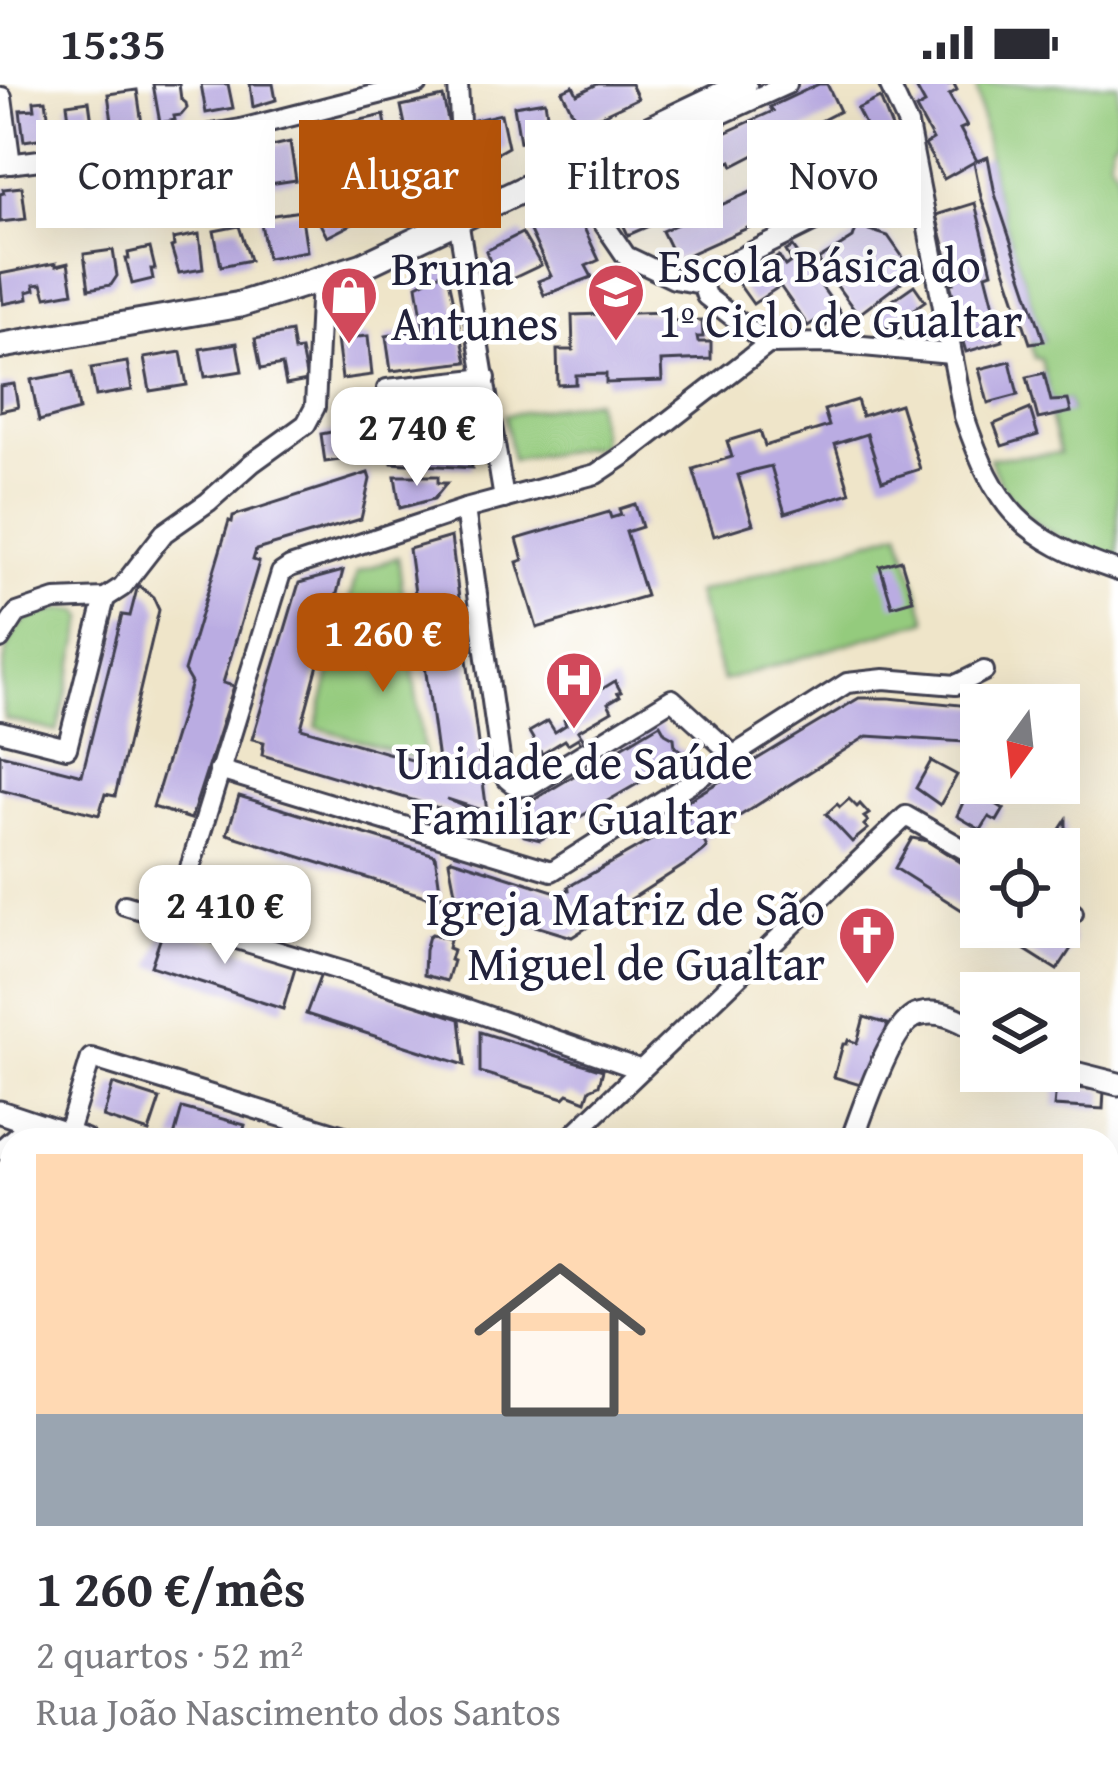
<!DOCTYPE html>
<html lang="pt">
<head>
<meta charset="utf-8">
<style>
	body { margin:0; font-family:"Gentium Book Plus",serif; background:#f7f7f7; color:#2b2b33; height:100vh; display:flex; flex-direction:column; font-size:45px; white-space:nowrap }
	* { box-sizing:border-box; margin:0 }
	p { font-size:39px; color:#7c7c81 }
	.icon { flex:none; width:66px; height:66px; fill:none; stroke:currentColor; stroke-width:2; stroke-linecap:round; stroke-linejoin:round }
	.map { position:relative; flex:1; overflow:hidden }
	.panel { position:absolute; left:0px; top:1044px; width:1119px; height:663px; display:flex; flex-direction:column; background:#fff; border-radius:36px 36px 0 0; box-shadow:0 12px 48px #0002 }
	.panel>* { flex:none }
	.guide { position:absolute; left:36px; top:36px; width:1047px; height:108px; display:flex; gap:24px }
	.needle { width:78px; rotate:195deg }
	.tools { position:absolute; left:960px; top:600px; display:grid; gap:24px }
	.tools a { display:grid; place-items:center; width:120px; height:120px; border-radius:0px; background:#fff; box-shadow:0 12px 48px #0002; font-size:60px }
	.price { position:absolute; translate:-50% -102px; padding:0 27px; border-radius:24px; background:#fff; color:#222; font-size:39px; line-height:78px; filter:drop-shadow(0 3px 6px #0008) }
	.price::after { content:''; position:absolute; left:50%; top:72px; width:36px; height:27px; margin-left:-18px; background:inherit; clip-path:polygon(0 0,100% 0,50% 100%) }
	.price.on { background:#b45309; color:#fff }
	ul { padding:0; list-style:none }
	li { display:grid; align-content:center; gap:24px; height:636px; padding:0 36px }
	li+li { border-top:3px solid #e1e1e2 }
	li span { display:grid; place-items:center; height:372px; border-radius:0px; color:#555 }
	li>.icon { margin-inline-start:auto }
	span .icon { width:216px; height:216px; fill:#fffc; stroke-width:1 }
	li b { font-size:51px }
	.pill { padding:0 42px; border-radius:0px; background:#fff; box-shadow:0 12px 48px #0002; font-size:42px; line-height:108px }
	.pill.on { background:#b45309; color:#fff }
	.status { display:flex; justify-content:space-between; align-items:center; height:84px; padding:0 60px; background:#fff; direction:ltr }
	.status svg { height:33px; fill:currentColor }
	.map>svg:first-child { display:block }
</style>
</head>
<body>
<div class="status"><b>15:35</b><svg viewBox="0 0 49 12"><path d="M0 12V9h3v3zM5 12V6h3v6zM10 12V3h3v9zM15 12V0h3v12zM26 1h20v11H26zM47 4h2v5h-2z"/></svg></div>
<div class="map">
<svg width="1118" height="1706" viewBox="0 0 1118 1706">
	<rect width="100%" height="100%" fill="#fff"/>
	<filter id="ink" filterUnits="userSpaceOnUse"><feTurbulence type="fractalNoise" baseFrequency=".00833" numOctaves="2"/><feDisplacementMap in="SourceGraphic" scale="24" xChannelSelector="R" yChannelSelector="G"/><feConvolveMatrix kernelMatrix="1 2 1 2 8 2 1 2 1" color-interpolation-filters="sRGB"/></filter>
	<filter id="wash" filterUnits="userSpaceOnUse"><feTurbulence type="fractalNoise" baseFrequency=".004" numOctaves="4" result="noise"/><feDisplacementMap in="SourceGraphic" scale="48" xChannelSelector="R" yChannelSelector="G"/><feGaussianBlur stdDeviation="2.7" result="paint"/><feColorMatrix in="noise" values="0 0 0 0 0 0 0 0 0 0 0 0 0 0 0 0 0 1.4 0 .05"/><feComposite in="paint" operator="in"/></filter>
	<g filter="url(#wash)">
		<rect width="100%" height="100%" fill="#efe5c9"/>
		<!-- green -->
		<g fill="#94cb7d" stroke="#5b765c" stroke-width="3">
			<path d="M 976,0 L 1118,0 L 1118,52 L 1112,58 L 1109,75 L 1118,88 L 1118,477 C 1075,463 1034,446 1006,408 C 999,398 994,385 989,374 L 1060,369 L 1050,332 L 1071,327 L 1068,316 L 1051,317 L 1041,275 L 1035,274 L 1030,259 L 1044,256 L 995,110 Z"/>
			<path d="M 595,316 L 602,361 L 512,376 L 505,331 Z"/>
			<path d="M 900,447 L 927,536 L 723,597 L 696,509 Z"/>
			<path d="M 398,473 L 425,677 L 316,643 L 357,488 Z"/>
			<path d="M 65,525 L 79,527 L 85,533 L 57,648 L 5,635 C 0,610 0,563 20,542 C 31,529 49,528 65,525 Z"/>
		</g>
		<!-- forest -->
		<g fill="#77af6c" stroke="#4c6854" stroke-width="3">
			<path d="M 1118,1107 L 1118,1496 L 1107,1492 L 1107,1111 Z"/>
			<path d="M 12,1665 L 12,1695 L 769,1695 L 762,1706 L 0,1706 L 0,1672 Z"/>
			<path d="M 855,1695 L 1016,1695 L 1033,1706 L 849,1706 Z"/>
		</g>
		<g id="blocks">
			<!-- building -->
			<g fill="#baace2">
				<path d="M 153,0 L 179,0 L 181,15 L 186,19 L 187,24 L 181,31 L 174,32 L 175,36 L 160,39 Z"/>
				<path d="M 201,0 L 228,0 L 233,24 L 206,29 Z"/>
				<path d="M 250,0 L 273,0 L 276,16 L 253,23 Z"/>
				<path d="M 598,0 L 631,0 L 638,14 L 579,42 L 562,7 L 573,2 L 577,10 Z"/>
				<path d="M 819,0 L 827,0 L 840,27 L 733,82 L 731,77 L 678,103 L 665,76 L 773,27 L 770,23 Z"/>
				<path d="M 914,0 L 954,0 L 957,6 L 949,11 L 967,42 L 960,45 L 977,77 L 988,73 L 995,110 L 1044,257 L 1030,259 L 981,113 L 974,78 L 944,95 L 925,61 L 933,56 L 916,25 L 925,20 Z"/>
				<path d="M 137,6 L 142,40 L 113,44 L 108,10 Z"/>
				<path d="M 443,13 L 449,41 L 407,50 L 401,22 Z"/>
				<path d="M 880,14 L 894,49 L 874,58 L 857,25 Z"/>
				<path d="M 46,16 L 51,53 L 24,57 L 20,26 L 35,25 L 34,17 Z"/>
				<path d="M 89,17 L 93,46 L 71,49 L 67,20 Z"/>
				<path d="M 545,17 L 549,43 L 520,58 L 514,22 Z"/>
				<path d="M 501,30 L 508,63 L 480,79 L 471,37 Z"/>
				<path d="M 384,31 L 390,61 L 353,69 L 347,39 Z"/>
				<path d="M 329,44 L 337,86 L 320,90 L 318,82 L 313,83 L 306,49 Z"/>
				<path d="M 290,58 L 296,96 L 269,100 L 263,64 Z"/>
				<path d="M 438,58 L 454,90 L 438,98 L 422,66 Z"/>
				<path d="M 840,60 L 854,89 L 799,115 L 801,120 L 676,176 L 662,147 L 787,92 L 785,86 Z"/>
				<path d="M 245,66 L 251,99 L 224,104 L 218,70 Z"/>
				<path d="M 200,73 L 207,107 L 181,112 L 174,78 Z"/>
				<path d="M 155,79 L 161,121 L 136,126 L 129,83 Z"/>
				<path d="M 404,79 L 418,108 L 385,125 L 370,95 Z"/>
				<path d="M 111,90 L 119,130 L 88,135 L 84,94 Z"/>
				<path d="M 64,98 L 71,132 L 45,137 L 43,119 L 46,119 L 45,112 L 48,111 L 43,100 Z"/>
				<path d="M 22,103 L 26,135 L 0,138 L 0,110 L 4,109 L 3,105 Z"/>
				<path d="M 645,105 L 656,139 L 628,151 L 615,123 L 626,118 L 624,114 Z"/>
				<path d="M 350,112 L 362,135 L 327,153 L 315,130 Z"/>
				<path d="M 975,119 L 992,188 L 986,190 L 1003,257 L 966,268 L 956,235 L 960,234 L 950,200 L 954,199 L 936,131 Z"/>
				<path d="M 301,127 L 307,167 L 267,174 L 260,133 Z"/>
				<path d="M 560,131 L 563,138 L 578,131 L 599,176 L 586,182 L 592,193 L 544,211 L 538,197 L 551,192 L 529,145 Z"/>
				<path d="M 239,142 L 250,176 L 221,182 L 214,147 Z"/>
				<path d="M 857,142 L 888,152 L 909,182 L 914,183 L 916,187 L 858,231 L 818,176 L 853,154 Z"/>
				<path d="M 522,149 L 541,181 L 499,201 L 486,167 Z"/>
				<path d="M 199,150 L 203,185 L 179,189 L 171,163 L 174,162 L 173,155 Z"/>
				<path d="M 793,163 L 842,231 L 826,242 L 820,234 L 808,242 L 780,202 L 753,220 L 738,199 L 779,172 L 785,182 L 792,177 L 786,167 Z"/>
				<path d="M 150,164 L 155,185 L 151,185 L 153,195 L 132,200 L 126,175 L 129,175 L 128,169 Z"/>
				<path d="M 113,166 L 117,192 L 111,201 L 89,205 L 84,170 Z"/>
				<path d="M 56,179 L 56,182 L 68,179 L 73,208 L 46,213 L 42,200 L 34,201 L 35,206 L 27,208 L 28,215 L 3,220 L 0,190 Z"/>
				<path d="M 447,186 L 467,278 L 391,287 L 386,252 L 424,245 L 417,201 Z"/>
				<path d="M 914,201 L 925,217 L 886,245 L 874,229 Z"/>
				<path d="M 667,228 L 667,237 L 702,236 L 703,253 L 697,253 L 698,258 L 711,258 L 711,275 L 661,277 L 662,297 L 606,299 L 606,290 L 576,291 L 576,300 L 558,301 L 557,266 L 573,266 L 572,231 Z"/>
				<path d="M 291,248 L 294,267 L 301,266 L 307,297 L 286,301 L 282,281 L 261,285 L 255,255 Z"/>
				<path d="M 368,252 L 372,291 L 342,295 L 337,255 Z"/>
				<path d="M 237,259 L 242,287 L 205,293 L 200,265 Z"/>
				<path d="M 181,268 L 187,301 L 150,307 L 144,274 Z"/>
				<path d="M 1010,277 L 1018,311 L 988,319 L 979,285 Z"/>
				<path d="M 127,278 L 132,306 L 96,312 L 91,284 Z"/>
				<path d="M 73,288 L 79,326 L 39,337 L 31,296 Z"/>
				<path d="M 1044,289 L 1051,317 L 1068,316 L 1071,328 L 1038,335 L 1027,293 Z"/>
				<path d="M 14,300 L 18,323 L 0,327 L 0,302 Z"/>
				<path d="M 857,316 L 862,332 L 900,320 L 920,385 L 882,397 L 867,350 L 835,360 L 850,409 L 785,429 L 771,382 L 754,386 L 738,391 L 753,440 L 714,452 L 693,385 L 732,373 L 727,357 L 760,347 L 765,362 L 829,342 L 824,326 Z"/>
				<path d="M 1030,325 L 1038,351 L 1002,362 L 994,340 Z"/>
				<path d="M 470,340 L 472,384 L 392,379 L 388,354 L 443,348 L 442,343 Z"/>
				<path d="M 358,343 L 362,373 L 325,378 L 321,350 Z"/>
				<path d="M 368,389 L 370,395 L 361,435 L 256,466 L 253,476 L 259,478 L 223,599 L 234,602 L 191,735 L 153,723 L 191,599 L 184,587 L 229,437 L 232,438 L 233,432 Z"/>
				<path d="M 395,392 L 438,392 L 438,399 L 447,399 L 434,415 L 400,424 Z"/>
				<path d="M 635,420 L 642,443 L 626,448 L 646,512 L 537,544 L 517,478 L 523,476 L 517,455 L 609,428 L 611,434 L 621,431 L 619,425 Z"/>
				<path d="M 451,453 L 487,728 L 447,715 L 479,729 L 479,736 L 262,671 L 264,658 L 252,655 L 299,499 L 343,487 L 301,644 L 439,684 L 409,465 Z"/>
				<path d="M 901,476 L 913,516 L 892,522 L 880,482 Z"/>
				<path d="M 138,501 L 153,513 L 159,526 L 115,712 L 105,710 L 99,731 L 0,706 L 0,670 L 82,691 L 122,531 L 130,532 Z"/>
				<path d="M 615,597 L 621,608 L 618,609 L 620,612 L 608,619 L 612,627 L 578,647 L 586,658 L 582,661 L 578,654 L 568,660 L 565,656 L 542,670 L 529,648 L 548,637 L 555,648 L 566,641 L 564,636 L 568,633 L 565,628 Z"/>
				<path d="M 859,614 L 889,614 L 981,623 L 981,659 L 867,652 L 703,755 L 707,764 L 689,778 L 572,853 L 457,818 L 449,777 L 452,775 L 559,809 L 569,806 L 568,803 L 688,735 L 682,720 Z"/>
				<path d="M 660,640 L 665,649 L 674,654 L 675,663 L 689,670 L 540,756 L 524,752 L 519,746 L 520,730 L 517,726 Z"/>
				<path d="M 931,677 L 957,691 L 940,721 L 916,704 Z"/>
				<path d="M 976,701 L 999,714 L 996,720 L 1004,725 L 997,737 L 989,733 L 981,746 L 957,732 L 965,714 L 967,715 Z"/>
				<path d="M 239,712 L 435,771 L 441,812 L 437,816 L 227,750 Z"/>
				<path d="M 849,715 L 857,723 L 860,720 L 869,730 L 864,733 L 868,737 L 864,741 L 868,745 L 852,758 L 826,730 L 837,720 L 840,723 Z"/>
				<path d="M 1066,736 L 1066,770 L 1062,776 L 1067,779 L 1066,794 L 1059,790 L 1059,765 L 1047,765 Z"/>
				<path d="M 912,754 L 927,757 L 981,791 L 981,838 L 895,784 Z"/>
				<path d="M 1059,839 L 1071,846 L 1074,860 L 1057,886 L 989,843 L 1059,843 Z"/>
				<path d="M 164,844 L 296,881 L 283,925 L 151,882 Z"/>
				<path d="M 432,850 L 450,855 L 448,864 L 453,866 L 450,876 L 453,877 L 447,897 L 424,891 L 425,866 L 429,852 Z"/>
				<path d="M 321,890 L 460,935 L 465,981 L 306,930 Z"/>
				<path d="M 864,933 L 888,940 L 867,1003 L 834,993 L 843,960 L 847,960 L 848,956 L 857,959 Z"/>
				<path d="M 480,948 L 603,986 L 599,1001 L 590,1005 L 586,1017 L 568,1010 L 564,1014 L 480,988 Z"/>
				<path d="M 113,1000 L 160,1015 L 149,1048 L 103,1033 Z"/>
				<path d="M 1056,1003 L 1104,1006 L 1103,1025 L 1054,1022 Z"/>
				<path d="M 182,1024 L 245,1041 L 241,1056 L 173,1056 Z"/>
				<path d="M 10,1231 L 12,1270 L 0,1273 L 0,1234 Z"/>
				<path d="M 12,1569 L 12,1609 L 0,1613 L 0,1572 Z"/>
			</g>
		</g>
	</g>
	<g filter="url(#ink)">
		<use href="#blocks" fill-opacity="0" stroke="#413f50" stroke-width="3"/>
		<g fill="none" stroke-linecap="round" stroke-linejoin="round">
			<defs>
				<g id="minor">
					<path d="M 458,0 L 464,112 L 471,131"/>
					<path d="M 889,0 L 908,41 L 964,332 C 996,426 1022,455 1118,487"/>
					<path d="M 2,13 L 11,80"/>
					<path d="M 658,42 L 680,49 L 787,0"/>
					<path d="M 0,81 L 104,68 L 241,45 L 418,0"/>
					<path d="M 587,115 L 626,172 L 674,195 L 702,200"/>
					<path d="M 458,136 L 504,415"/>
					<path d="M 768,260 L 706,212 L 702,200 L 710,189 L 869,110 L 916,93"/>
					<path d="M 387,305 L 486,294"/>
					<path d="M 465,425 L 502,688 C 509,700 519,705 532,701 L 672,615 L 733,671"/>
					<path d="M 0,555 L 17,529 L 55,516 L 105,514 L 122,503 L 164,449 L 208,418 L 252,379 L 306,340 L 315,323 L 321,197"/>
					<path d="M 0,647 L 67,664 L 105,514"/>
					<path d="M 219,686 L 552,787 L 847,599 L 884,595 L 956,601 L 984,587"/>
					<path d="M 125,821 L 467,925 L 639,985"/>
					<path d="M 1059,821 L 1073,829"/>
					<path d="M 174,836 L 281,489 L 290,483 L 465,425 L 596,390 L 626,370 L 768,260 L 830,259 L 951,270"/>
					<path d="M 67,1051 L 91,974 L 357,1056"/>
					<path d="M 568,1056 L 906,732 L 981,775"/>
					<path d="M 0,1066 L 30,1040"/>
					<path d="M 0,1295 L 12,1292"/>
					<path d="M 0,1352 L 12,1356"/>
					<path d="M 0,1386 L 12,1381"/>
					<path d="M 0,1548 L 12,1545"/>
					<path d="M 1107,1582 L 1118,1584"/>
					<path d="M 1031,1695 L 1047,1706"/>
				</g>
				<g id="tertiary">
					<path d="M 1059,985 L 1118,1000"/>
					<path d="M 0,1028 L 84,1056"/>
					<path d="M 852,1056 C 862,1030 891,938 918,931 C 942,924 962,937 981,948"/>
					<path d="M 772,1706 L 779,1695"/>
				</g>
				<path id="secondary" d="M 0,262 L 238,221 L 362,182 L 744,0"/>
			</defs>
			<!-- minor casing -->
			<use href="#minor" stroke="#413f50" stroke-width="24"/>
			<!-- tertiary casing -->
			<use href="#tertiary" stroke="#413f50" stroke-width="27"/>
			<!-- secondary casing -->
			<use href="#secondary" stroke="#413f50" stroke-width="30"/>
			<!-- minor -->
			<use href="#minor" stroke="#fff" stroke-width="18"/>
			<!-- tertiary -->
			<use href="#tertiary" stroke="#fff" stroke-width="21"/>
			<!-- secondary -->
			<use href="#secondary" stroke="#fff" stroke-width="24"/>
		</g>
	</g>
	<!-- icons -->
	<defs>
		<symbol id="school-pin" viewBox="-11 -11 22 30"><path d="M0 17L-7.5 6A9.5 9.5 0 1 1 7.5 6Z" fill="#d1495b" stroke="#fff"/><path d="M0-5L7-2L0 1L-7-2ZM-4 1L0 2.5L4 1V4Q0 6-4 4Z" fill="#fff"/></symbol>
		<symbol id="shop-pin" viewBox="-11 -11 22 30"><path d="M0 17L-7.5 6A9.5 9.5 0 1 1 7.5 6Z" fill="#d1495b" stroke="#fff"/><path d="M-5-2.5h2.3a2.7 3.5 0 0 1 5.4 0H5L5.5 6h-11ZM-1.5-2.5h3a1.5 2.3 0 0 0-3 0Z" fill="#fff"/></symbol>
		<symbol id="hospital-pin" viewBox="-11 -11 22 30"><path d="M0 17L-7.5 6A9.5 9.5 0 1 1 7.5 6Z" fill="#d1495b" stroke="#fff"/><path d="M-5-5h3v3.5h4V-5h3V5h-3V1.5h-4V5h-3Z" fill="#fff"/></symbol>
		<symbol id="church-pin" viewBox="-11 -11 22 30"><path d="M0 17L-7.5 6A9.5 9.5 0 1 1 7.5 6Z" fill="#d1495b" stroke="#fff"/><path d="M-1.2-6h2.4v3.5h3.3v2.4h-3.3V6h-2.4V-.1h-3.3v-2.4h3.3Z" fill="#fff"/></symbol>
	</defs>
	<g fill-rule="evenodd">
		<use href="#school-pin" x="583" y="175" width="66" height="90"/>
		<use href="#shop-pin" x="316" y="178" width="66" height="90"/>
		<use href="#hospital-pin" x="541" y="563" width="66" height="90"/>
		<use href="#church-pin" x="834" y="818" width="66" height="90"/>
	</g>
	<g text-anchor="middle" dominant-baseline="central" stroke-width="9" stroke-linejoin="round" paint-order="stroke">
		<!-- poi labels -->
		<g font-size="48" fill="#22223b" stroke="#fff" text-anchor="start">
			<text x="658" y="180">Escola Básica do<tspan x="658" dy="55">1º Ciclo de Gualtar</tspan></text>
			<text x="391" y="183">Bruna<tspan x="391" dy="55">Antunes</tspan></text>
			<text x="574" y="677" text-anchor="middle">Unidade de Saúde<tspan x="574" dy="55">Familiar Gualtar</tspan></text>
			<text x="825" y="823" text-anchor="end">Igreja Matriz de São<tspan x="825" dy="55">Miguel de Gualtar</tspan></text>
		</g>
	</g>
</svg>
<div class="tools">
<a><svg class="needle" viewBox="-14 -14 28 28"><path d="M0-13l5 13h-10z" fill="#e53935"/><path d="M0 13l5-13h-10z" fill="#7c7c81"/></svg></a>
<a><svg class="icon" aria-label="locate" viewBox="0 0 24 24"><circle cx="12" cy="12" r="6"/><path d="M12 2v4M12 18v4M2 12h4M18 12h4"/></svg></a>
<a><svg class="icon" aria-label="layers" viewBox="0 0 24 24"><path d="M12 4l9 5-9 5-9-5zM3 14l9 5 9-5"/></svg></a>
</div>
<b class="price" style="left:417px;top:405px">2 740 €</b>
<b class="price on" style="left:383px;top:611px">1 260 €</b>
<b class="price" style="left:225px;top:883px">2 410 €</b>
<div class="guide">
<a class="pill">Comprar</a>
<a class="pill on">Alugar</a>
<a class="pill">Filtros</a>
<a class="pill">Novo</a>
</div>
<section class="panel">
<ul>
<li><span style="background:linear-gradient(#ffd9b3 70%,#9aa5b1 0)"><svg class="icon" aria-label="home" viewBox="0 0 24 24"><path d="M3 11l9-7 9 7M6 9v11h12V9"/></svg></span><div><b>1 260 €/mês</b><p>2 quartos · 52 m²</p><p>Rua João Nascimento dos Santos</p></div></li>
</ul>
</section>
</div>
</body>
</html>
